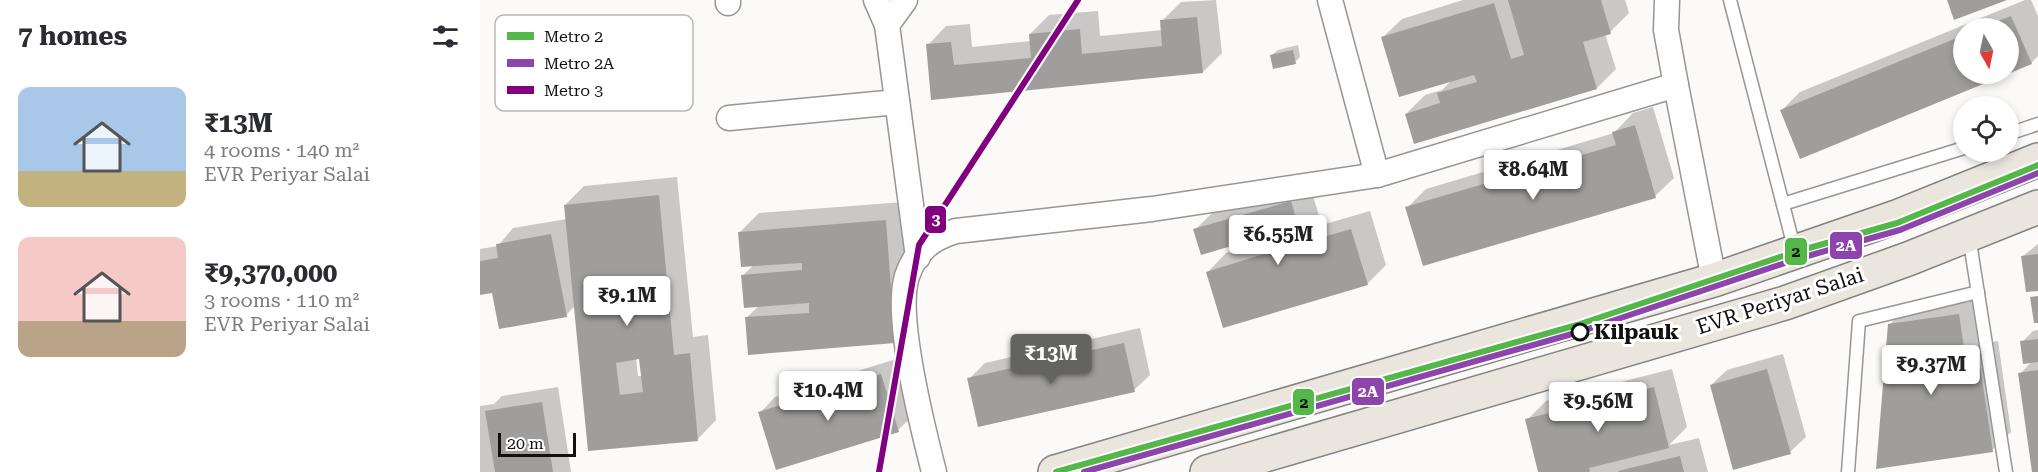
<!DOCTYPE html>
<html lang="en">
<head>
<meta charset="utf-8">
<style>
	body { margin:0; font-family:"Roboto Serif",serif; background:#f2f2f3; color:#2b2b33; height:100vh; display:flex; flex-direction:column; font-size:22px; white-space:nowrap }
	* { box-sizing:border-box; margin:0 }
	p { font-size:20px; color:#7c7c81 }
	.icon { flex:none; width:33px; height:33px; fill:none; stroke:currentColor; stroke-width:2; stroke-linecap:round; stroke-linejoin:round }
	.map { position:relative; flex:1; overflow:hidden }
	.side { display:flex; flex-direction:column; background:#fff; width:480px }
	.side>* { flex:none }
	.needle { width:39px; rotate:171deg }
	.controls { position:absolute; left:1473px; top:18px; display:grid; gap:12px }
	.controls a { display:grid; place-items:center; width:66px; height:66px; border-radius:50%; background:#fff; box-shadow:0 3px 9px #0003; font-size:30px }
	.scale { position:absolute; left:18px; bottom:15px; width:78px; box-sizing:border-box; padding-left:6px; border:3px solid #111; border-top:0; font-size:16px; line-height:21px; white-space:nowrap; color:#111; -webkit-text-stroke:4px #fff; paint-order:stroke }
	.price { position:absolute; translate:-50% -51px; padding:0 14px; border-radius:6px; background:#fff; color:#222; font-size:20px; line-height:39px; filter:drop-shadow(0 2px 3px #0008) }
	.price::after { content:''; position:absolute; left:50%; top:36px; width:18px; height:14px; margin-left:-9px; background:inherit; clip-path:polygon(0 0,100% 0,50% 100%) }
	.price.selected { background:#636362; color:#fff }
	ul { padding:0; list-style:none }
	li { display:flex; align-items:center; gap:18px; height:150px; padding:0 18px }
	li span { display:grid; place-items:center; flex:none; width:168px; height:120px; border-radius:12px; color:#555 }
	li>.icon { margin-inline-start:auto }
	span .icon { width:72px; height:72px; fill:#fffc; stroke-width:1 }
	li b { font-size:26px }
	h2 { display:flex; justify-content:space-between; align-items:center; height:72px; padding:0 18px; font-size:26px }
	main { display:flex; flex:1; min-height:0 }
	.map>svg:first-child { display:block }
</style>
</head>
<body>
<main>
<section class="side">
<h2>7 homes<svg class="icon" aria-label="filters" viewBox="0 0 24 24"><path d="M4 7h16M4 17h16"/><circle cx="9" cy="7" r="2"/><circle cx="15" cy="17" r="2"/></svg></h2>
<ul>
<li><span style="background:linear-gradient(#a9c7e8 70%,#c2b280 0)"><svg class="icon" aria-label="home" viewBox="0 0 24 24"><path d="M3 11l9-7 9 7M6 9v11h12V9"/></svg></span><div><b>₹13M</b><p>4 rooms · 140 m²</p><p>EVR Periyar Salai</p></div></li>
<li><span style="background:linear-gradient(#f6c9c9 70%,#b9a48a 0)"><svg class="icon" aria-label="home" viewBox="0 0 24 24"><path d="M3 11l9-7 9 7M6 9v11h12V9"/></svg></span><div><b>₹9,370,000</b><p>3 rooms · 110 m²</p><p>EVR Periyar Salai</p></div></li>
</ul>
</section>
<div class="map">
<svg width="1558" height="472" viewBox="0 0 1558 472">
	<rect width="100%" height="100%" fill="#fcfaf8"/>
	<!-- shadow -->
	<g fill="#0003" fill-rule="evenodd">
		<path d="M 736,0 L 742,53 L 723,72 L 453,99 L 448,45 L 466,26 L 490,24 L 492,47 L 551,41 L 550,34 L 569,15 L 618,11 L 620,36 L 682,30 L 682,21 L 701,2 Z"/>
		<path d="M 983,0 L 1145,0 L 1149,13 L 1130,32 L 1125,34 L 1136,69 L 1117,88 L 935,142 L 926,114 L 945,95 L 962,90 L 973,79 L 903,37 L 922,19 Z"/>
		<path d="M 1545,0 L 1551,0 L 1558,16 L 1558,56 L 1551,63 L 1528,28 L 1484,28 L 1484,74 L 1525,74 L 1321,157 L 1301,111 L 1320,92 Z"/>
		<path d="M 818,45 L 820,57 L 815,62 L 792,55 L 798,50 Z"/>
		<path d="M 1173,107 L 1194,178 L 1175,196 L 927,208 L 946,189 L 1134,133 L 1153,113 Z"/>
		<path d="M 197,177 L 213,337 L 228,335 L 236,420 L 218,439 L 110,450 L 95,306 L 86,315 L 13,291 L 0,293 L 0,249 L 18,246 L 33,228 L 87,219 L 85,205 L 104,186 ZM 156,358 L 160,358 L 162,376 L 158,376 Z"/>
		<path d="M 829,183 L 842,225 L 890,211 L 906,265 L 887,284 L 728,272 L 746,253 L 798,238 L 796,231 L 715,230 L 734,211 Z"/>
		<path d="M 424,202 L 433,323 L 266,318 L 279,306 L 263,275 L 274,265 L 260,232 L 279,213 Z"/>
		<path d="M 1558,244 L 1558,289 L 1543,256 Z"/>
		<path d="M 1497,296 L 1504,343 L 1518,341 L 1531,432 L 1512,450 L 1409,325 L 1428,306 Z"/>
		<path d="M 660,328 L 670,375 L 654,390 L 489,379 L 505,363 Z"/>
		<path d="M 1558,330 L 1558,472 L 1554,472 L 1540,374 L 1552,361 L 1542,342 L 1553,331 Z"/>
		<path d="M 1303,354 L 1326,437 L 1310,452 L 1231,385 L 1247,370 Z"/>
		<path d="M 416,359 L 434,415 L 418,430 L 280,413 L 295,397 Z"/>
		<path d="M 1192,369 L 1207,427 L 1189,445 L 1219,438 L 1228,472 L 1060,472 L 1047,420 L 1066,401 Z"/>
		<path d="M 78,387 L 91,472 L 0,472 L 0,406 L 14,404 L 22,396 Z"/>
	</g>
	<!-- building -->
	<g fill="#a09e9c" fill-rule="evenodd">
		<path d="M 1028,0 L 1121,0 L 1131,34 L 1103,42 L 1117,89 L 934,144 L 925,114 L 960,103 L 957,93 L 997,82 L 994,75 L 919,97 L 901,37 L 1014,3 L 1031,59 L 1044,55 Z"/>
		<path d="M 1467,0 L 1527,0 L 1474,20 Z"/>
		<path d="M 1531,16 L 1552,64 L 1320,159 L 1300,110 L 1484,35 L 1484,74 L 1528,74 L 1528,28 L 1500,28 Z"/>
		<path d="M 717,17 L 723,73 L 451,100 L 446,44 L 471,42 L 474,65 L 551,58 L 549,34 L 600,29 L 602,54 L 682,46 L 680,20 Z"/>
		<path d="M 813,50 L 816,64 L 793,69 L 790,55 Z"/>
		<path d="M 1155,125 L 1176,198 L 943,266 L 925,207 L 1136,145 L 1132,132 Z"/>
		<path d="M 179,195 L 194,355 L 210,353 L 218,441 L 108,451 L 84,205 ZM 159,359 L 163,392 L 140,395 L 136,363 Z"/>
		<path d="M 811,201 L 823,243 L 871,229 L 888,285 L 743,328 L 726,272 L 800,249 L 795,233 L 721,255 L 713,229 Z"/>
		<path d="M 406,220 L 415,343 L 268,355 L 265,317 L 329,313 L 329,303 L 264,308 L 261,275 L 322,270 L 322,263 L 261,267 L 258,232 Z"/>
		<path d="M 71,234 L 87,317 L 19,329 L 12,293 L 0,295 L 0,261 L 18,258 L 16,244 Z"/>
		<path d="M 1558,254 L 1558,291 L 1546,292 L 1541,256 Z"/>
		<path d="M 1558,296 L 1558,323 L 1554,323 L 1550,297 Z"/>
		<path d="M 1479,314 L 1486,361 L 1499,359 L 1513,452 L 1396,469 L 1408,324 Z"/>
		<path d="M 1558,339 L 1558,362 L 1543,364 L 1540,341 Z"/>
		<path d="M 644,343 L 655,392 L 498,427 L 487,378 Z"/>
		<path d="M 1287,369 L 1311,454 L 1253,470 L 1230,385 Z"/>
		<path d="M 1558,370 L 1558,472 L 1552,472 L 1538,373 Z"/>
		<path d="M 401,374 L 419,432 L 296,470 L 278,412 Z"/>
		<path d="M 1174,387 L 1189,448 L 1109,468 L 1110,472 L 1058,472 L 1045,419 Z"/>
		<path d="M 62,402 L 73,472 L 15,472 L 5,411 Z"/>
		<path d="M 1200,456 L 1204,472 L 1139,472 L 1138,471 Z"/>
	</g>
	<g fill="none" stroke-linecap="round" stroke-linejoin="round">
		<defs>
			<g id="lane">
				<path d="M 1250,0 L 1315,251"/>
				<path d="M 1528,134 L 1558,124"/>
				<path d="M 1303,204 L 1484,148"/>
				<path d="M 1489,236 L 1526,472"/>
				<path d="M 1368,472 L 1379,321 L 1498,292"/>
			</g>
			<g id="street">
				<path d="M 396,0 L 407,25"/>
				<path d="M 425,0 L 407,25 L 438,257"/>
				<path d="M 850,0 L 897,175"/>
				<path d="M 1187,0 L 1186,30 L 1196,85"/>
				<path d="M 248,3 L 248,0"/>
				<path d="M 249,118 L 417,102"/>
				<path d="M 454,472 C 443,429 414,316 427,276 C 436,250 452,238 476,231 L 672,209 L 897,175 L 1196,85 L 1234,280"/>
			</g>
			<g id="primary">
				<path d="M 575,472 L 1234,280 L 1419,216 L 1558,160"/>
				<path d="M 727,472 L 1305,303 L 1428,259 L 1558,207"/>
			</g>
		</defs>
		<!-- lane casing -->
		<use href="#lane" stroke="#979695" stroke-width="15"/>
		<!-- street casing -->
		<use href="#street" stroke="#979695" stroke-width="27"/>
		<!-- primary casing -->
		<use href="#primary" stroke="#848382" stroke-width="36"/>
		<!-- lane -->
		<use href="#lane" stroke="#fffefe" stroke-width="12"/>
		<!-- street -->
		<use href="#street" stroke="#fffefe" stroke-width="24"/>
		<!-- primary -->
		<use href="#primary" stroke="#ebe6dd" stroke-width="33"/>
		<defs>
			<path id="metro-1" d="M 576,472 L 1097,325 L 1315,252 L 1417,223 L 1558,165"/>
			<path id="metro-2" d="M 604,472 L 1099,332 L 1317,259 L 1420,230 L 1558,173"/>
			<path id="metro-3" d="M 399,472 L 439,245 L 598,0"/>
		</defs>
		<!-- metro-1 casing -->
		<use href="#metro-1" stroke="#fff" stroke-width="10"/>
		<!-- metro-2 casing -->
		<use href="#metro-2" stroke="#fff" stroke-width="10"/>
		<!-- metro-3 casing -->
		<use href="#metro-3" stroke="#fff" stroke-width="10"/>
		<!-- metro-1 -->
		<use href="#metro-1" stroke="#53b848" stroke-width="6"/>
		<!-- metro-2 -->
		<use href="#metro-2" stroke="#8e44ad" stroke-width="6"/>
		<!-- metro-3 -->
		<use href="#metro-3" stroke="#800080" stroke-width="6"/>
	</g>
	<!-- markers -->
	<circle fill="#fff" stroke="#111" stroke-width="3" cx="1100" cy="332" r="8"/>
	<g text-anchor="middle" dominant-baseline="central" stroke-width="6" stroke-linejoin="round" paint-order="stroke">
		<!-- street labels -->
		<g font-size="21" fill="#111" stroke="#fff">
			<text transform="translate(1300 301) rotate(-18)">EVR Periyar Salai</text>
		</g>
		<!-- stop labels -->
		<g font-size="21" font-weight="bold" fill="#111" stroke="#fff" text-anchor="start">
			<text x="1114" y="332">Kilpauk</text>
		</g>
	</g>
	<!-- legend -->
	<rect x="15" y="15" width="198" height="96" rx="9" fill="#fff" stroke="#b8b8b8" stroke-width="1.5"/>
	<rect x="27" y="32" width="27" height="8" fill="#53b848"/>
	<rect x="27" y="59" width="27" height="8" fill="#8e44ad"/>
	<rect x="27" y="86" width="27" height="8" fill="#800080"/>
	<g font-size="16" fill="#111">
		<text x="64" y="42">Metro 2</text>
		<text x="64" y="69">Metro 2A</text>
		<text x="64" y="96">Metro 3</text>
	</g>
	<g stroke="#fff" stroke-width="2">
		<rect x="444" y="205" width="23" height="29" rx="6" fill="#800080"/>
		<rect x="1349" y="231" width="34" height="29" rx="6" fill="#8e44ad"/>
		<rect x="1304" y="237" width="24" height="29" rx="6" fill="#53b848"/>
		<rect x="871" y="377" width="34" height="29" rx="6" fill="#8e44ad"/>
		<rect x="812" y="388" width="23" height="28" rx="6" fill="#53b848"/>
	</g>
	<g font-size="16" text-anchor="middle" font-weight="bold" fill="#fff">
		<text x="456" y="225">3</text>
		<text x="1366" y="251">2A</text>
		<text x="888" y="397">2A</text>
	</g>
	<g font-size="16" text-anchor="middle" font-weight="bold" fill="#111">
		<text x="1316" y="257">2</text>
		<text x="824" y="408">2</text>
	</g>
</svg>
<div class="controls">
<a><svg class="needle" viewBox="-14 -14 28 28"><path d="M0-13l5 13h-10z" fill="#e53935"/><path d="M0 13l5-13h-10z" fill="#7c7c81"/></svg></a>
<a><svg class="icon" aria-label="locate" viewBox="0 0 24 24"><circle cx="12" cy="12" r="6"/><path d="M12 2v4M12 18v4M2 12h4M18 12h4"/></svg></a>
</div>
<div class="scale">20 m</div>
<b class="price" style="left:1053px;top:201px">₹8.64M</b>
<b class="price" style="left:798px;top:266px">₹6.55M</b>
<b class="price" style="left:147px;top:327px">₹9.1M</b>
<b class="price selected" style="left:571px;top:385px">₹13M</b>
<b class="price" style="left:1451px;top:396px">₹9.37M</b>
<b class="price" style="left:348px;top:422px">₹10.4M</b>
<b class="price" style="left:1118px;top:433px">₹9.56M</b>
</div>
</main>
</body>
</html>
